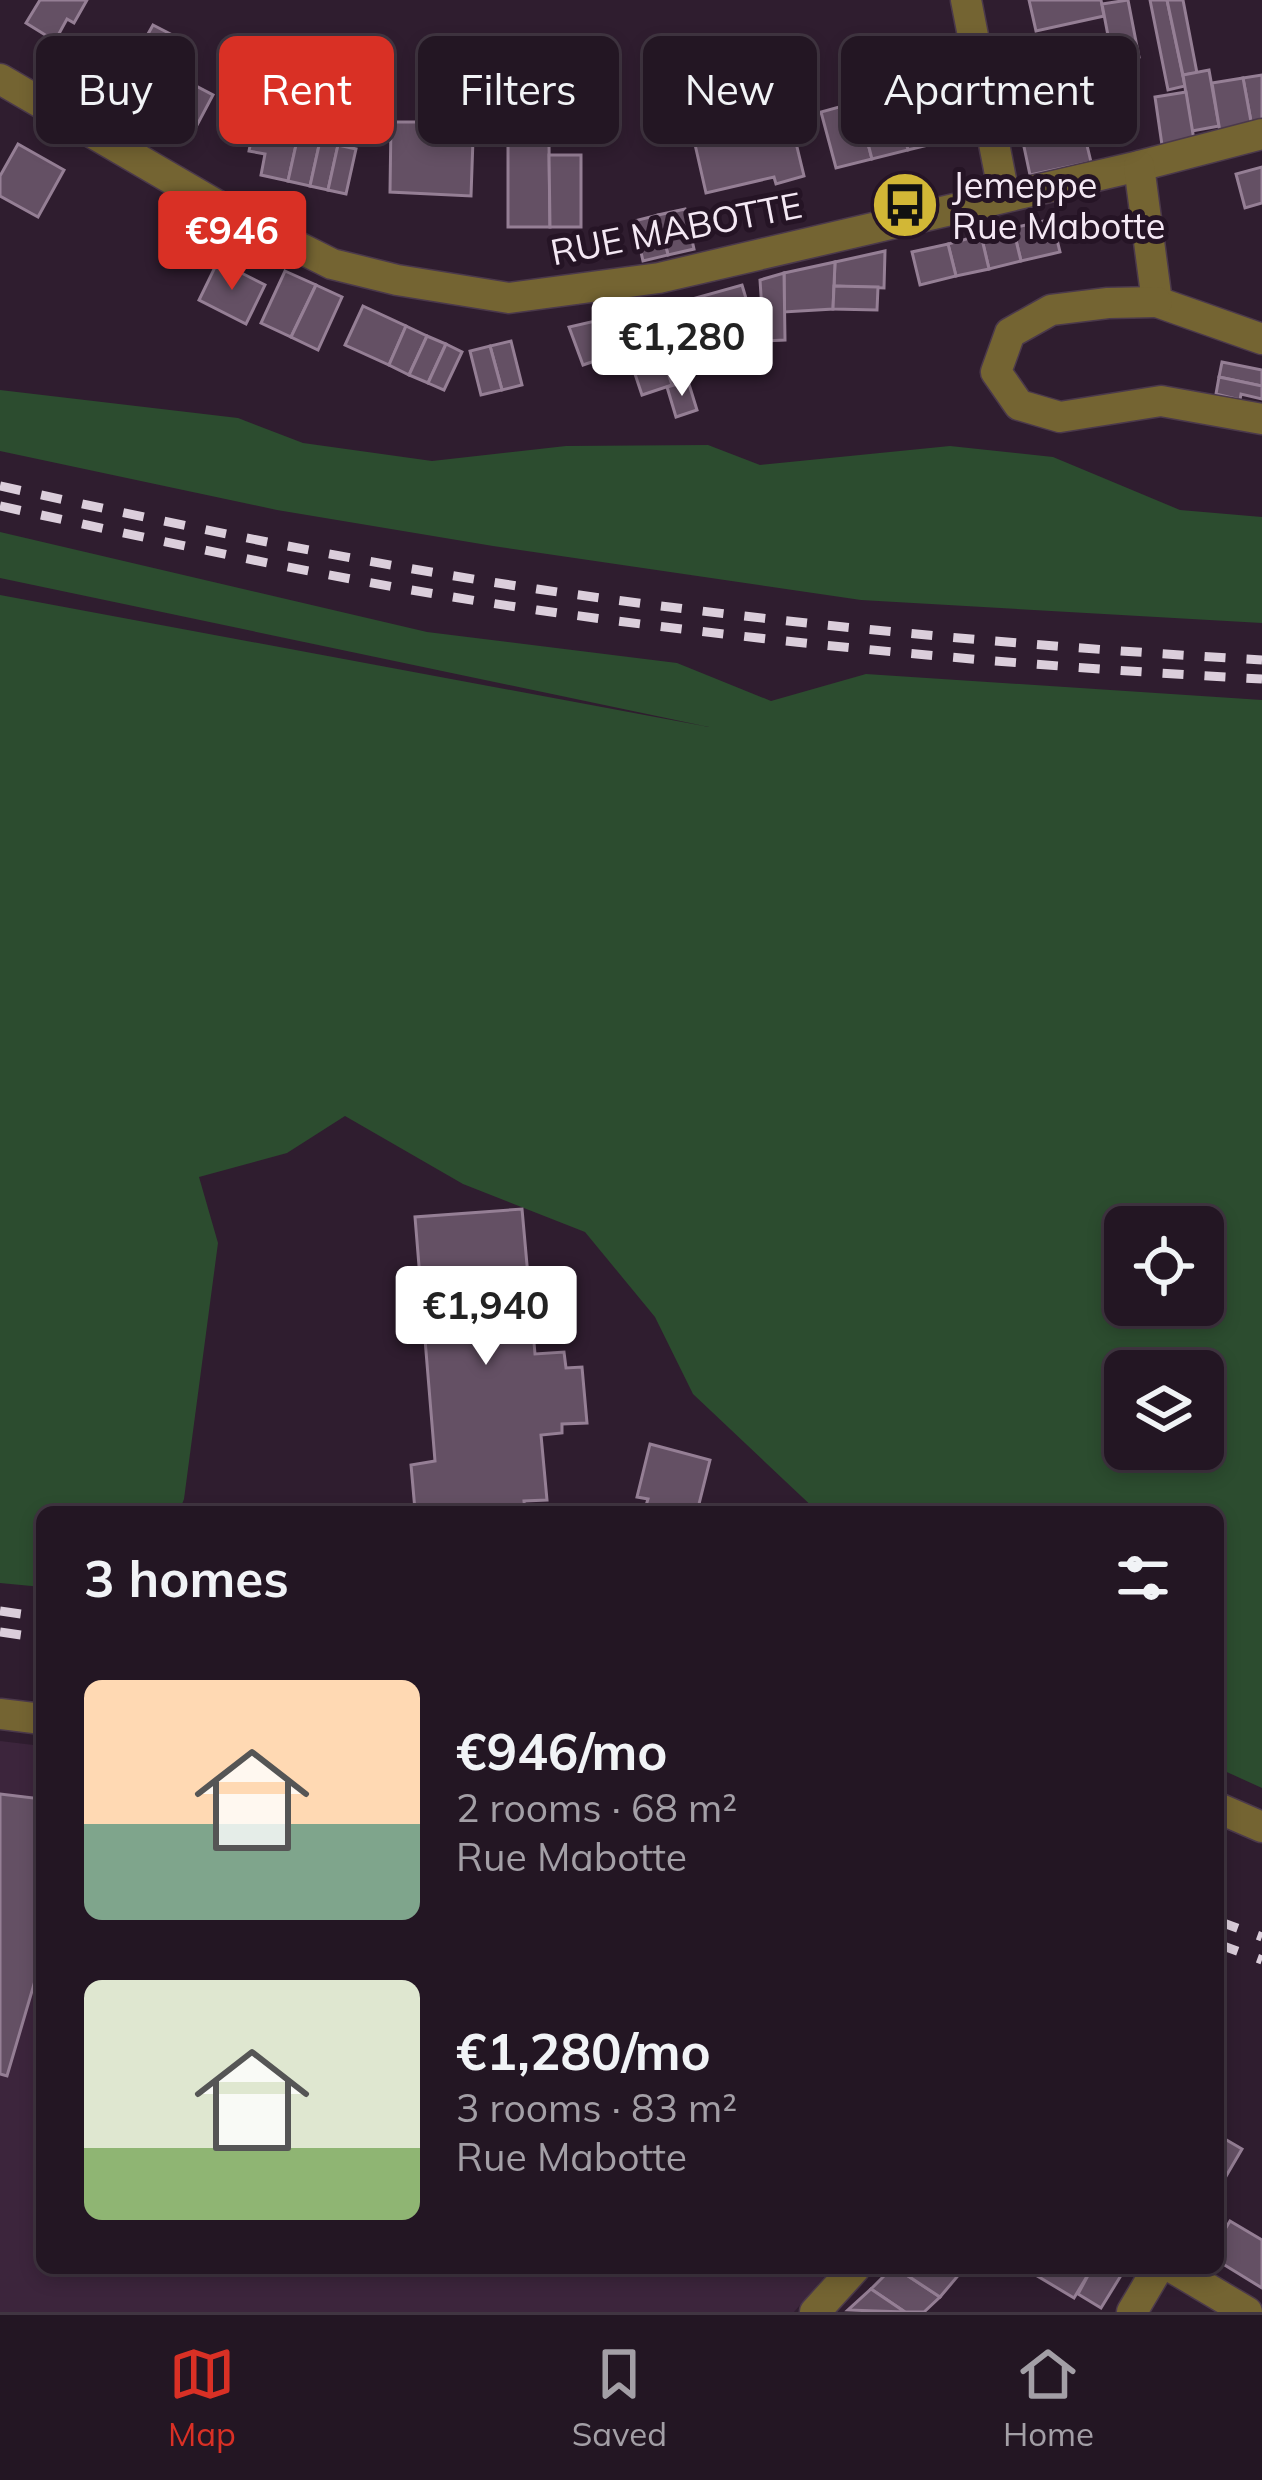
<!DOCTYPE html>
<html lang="en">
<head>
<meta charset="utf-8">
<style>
	body { margin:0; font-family:Mulish,sans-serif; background:#2b1f2b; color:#f1f3f6; height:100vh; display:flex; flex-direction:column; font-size:45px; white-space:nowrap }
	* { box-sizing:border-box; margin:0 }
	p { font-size:39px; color:#a39fa6 }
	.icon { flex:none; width:66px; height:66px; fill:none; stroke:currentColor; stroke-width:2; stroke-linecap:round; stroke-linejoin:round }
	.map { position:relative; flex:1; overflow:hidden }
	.panel { position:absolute; left:36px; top:1506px; width:1188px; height:768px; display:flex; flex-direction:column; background:#231623; border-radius:18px; box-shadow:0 6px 18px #0003,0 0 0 3px #403541 }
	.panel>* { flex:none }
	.hud { position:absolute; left:36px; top:36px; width:1191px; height:108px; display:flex; gap:24px }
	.fabs { position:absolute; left:1104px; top:1206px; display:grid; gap:24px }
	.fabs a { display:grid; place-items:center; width:120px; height:120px; border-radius:18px; background:#231623; box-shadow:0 6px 18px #0003,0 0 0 3px #403541; font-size:60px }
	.price { position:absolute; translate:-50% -102px; padding:0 27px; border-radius:12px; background:#fff; color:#222; font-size:39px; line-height:78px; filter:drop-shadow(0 3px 6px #0008) }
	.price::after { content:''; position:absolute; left:50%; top:72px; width:36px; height:27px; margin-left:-18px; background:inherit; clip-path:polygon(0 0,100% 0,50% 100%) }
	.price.active { background:#d93025; color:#fff }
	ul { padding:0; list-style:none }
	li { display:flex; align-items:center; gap:36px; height:300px; padding:0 48px }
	li span { display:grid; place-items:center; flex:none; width:336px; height:240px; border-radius:18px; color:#555 }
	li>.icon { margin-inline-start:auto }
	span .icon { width:144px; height:144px; fill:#fffc; stroke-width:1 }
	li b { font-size:51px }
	h2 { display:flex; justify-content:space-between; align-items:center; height:144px; padding:0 48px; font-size:51px }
	.pill { padding:0 42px; border-radius:18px; background:#231623; box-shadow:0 6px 18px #0003,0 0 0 3px #403541; font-size:42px; line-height:108px }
	.pill.active { background:#d93025; color:#fff }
	.tabs { display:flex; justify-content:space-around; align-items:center; height:168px; border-top:3px solid #403541; background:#231623; font-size:33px; color:#a39fa6 }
	.tabs a { display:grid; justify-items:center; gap:6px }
	.tabs .active { color:#d93025 }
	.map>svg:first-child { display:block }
</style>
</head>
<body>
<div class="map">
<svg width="1262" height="2312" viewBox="0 0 1262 2312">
	<rect width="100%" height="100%" fill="#2f1d2f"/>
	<!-- built -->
	<path fill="#3c253c" d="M 0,1741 L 42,1746 L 42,2268 L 832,2268 L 794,2312 L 0,2312 Z"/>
	<!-- green -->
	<g fill="#2c4c2f" fill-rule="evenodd">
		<path d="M 0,390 L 238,418 L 303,443 L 432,461 L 566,446 L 708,445 L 760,465 L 950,446 L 1053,457 L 1180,510 L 1262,517 L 1262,623 L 861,600 L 493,546 L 277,510 L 0,451 Z"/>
		<path d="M 0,532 L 427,632 L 677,663 L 771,701 L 866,674 L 1262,700 L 1262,1788 L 1218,1768 L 1218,1512 L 818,1512 L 693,1394 L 655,1317 L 585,1232 L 463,1184 L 345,1116 L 287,1153 L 199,1177 L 218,1243 L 184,1499 L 179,1512 L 42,1512 L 42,1587 L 0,1583 L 0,595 L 709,727 L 0,578 ZM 1125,1227 L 1203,1227 L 1203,1305 L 1125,1305 ZM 1125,1371 L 1203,1371 L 1203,1449 L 1125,1449 Z"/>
	</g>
	<!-- building -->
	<g fill="#645064" stroke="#957f95" stroke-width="3">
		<path d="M 40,0 L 87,0 L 74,23 L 67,19 L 55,41 L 26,23 Z"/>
		<path d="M 1029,0 L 1101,0 L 1104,16 L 1036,31 Z"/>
		<path d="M 1128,0 L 1139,57 L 1113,62 L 1102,4 Z"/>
		<path d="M 1150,0 L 1167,0 L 1185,86 L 1168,90 Z"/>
		<path d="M 1167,0 L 1183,0 L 1197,73 L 1183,75 Z"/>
		<path d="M 153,25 L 194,46 L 177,76 L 213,95 L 195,129 L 171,115 L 167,121 L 139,105 L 148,90 L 124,77 Z"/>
		<path d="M 1036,44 L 1053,121 L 1030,126 L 1013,49 Z"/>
		<path d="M 1209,70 L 1219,126 L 1192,131 L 1183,75 Z"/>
		<path d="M 1262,75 L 1262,125 L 1252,127 L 1243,78 Z"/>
		<path d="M 1243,78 L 1252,127 L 1220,132 L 1212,83 Z"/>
		<path d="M 930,82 L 945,141 L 908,150 L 894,90 Z"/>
		<path d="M 1186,92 L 1194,140 L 1162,145 L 1155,97 Z"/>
		<path d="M 1085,94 L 1092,136 L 1085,137 L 1091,162 L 1030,175 L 1020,128 L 1053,121 L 1049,101 Z"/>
		<path d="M 857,102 L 872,159 L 836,168 L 821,112 Z"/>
		<path d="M 897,106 L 908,150 L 872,159 L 861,116 Z"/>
		<path d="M 790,118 L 804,176 L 776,184 L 774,177 L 706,193 L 694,140 Z"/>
		<path d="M 391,122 L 432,122 L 432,137 L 473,139 L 471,196 L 390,192 Z"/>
		<path d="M 254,126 L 298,136 L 288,181 L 261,175 L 265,154 L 249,151 Z"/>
		<path d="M 298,136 L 320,141 L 310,186 L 288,181 Z"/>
		<path d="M 320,141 L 338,145 L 328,190 L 310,186 Z"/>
		<path d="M 18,144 L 64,170 L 38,217 L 0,196 L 0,176 Z"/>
		<path d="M 508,144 L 549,144 L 550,227 L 508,227 Z"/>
		<path d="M 338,145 L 356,149 L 346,194 L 328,190 Z"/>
		<path d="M 549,155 L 581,155 L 581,227 L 550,227 Z"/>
		<path d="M 1262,167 L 1262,203 L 1245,208 L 1236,174 Z"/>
		<path d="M 685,209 L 694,249 L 668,255 L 658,215 Z"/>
		<path d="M 658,215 L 668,255 L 643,261 L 634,221 Z"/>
		<path d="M 1052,219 L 1060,252 L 1021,261 L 1013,228 Z"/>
		<path d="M 1013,228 L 1021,261 L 989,269 L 981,235 Z"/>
		<path d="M 981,235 L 989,269 L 956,276 L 948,244 Z"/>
		<path d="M 948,244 L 956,276 L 920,285 L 912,252 Z"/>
		<path d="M 885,251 L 884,288 L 834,286 L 835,262 Z"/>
		<path d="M 218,261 L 265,285 L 246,324 L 199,300 Z"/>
		<path d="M 835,262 L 833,309 L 784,312 L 784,273 Z"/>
		<path d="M 285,271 L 316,285 L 291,337 L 261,323 Z"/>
		<path d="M 784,273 L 785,340 L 764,341 L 760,280 Z"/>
		<path d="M 316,285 L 342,297 L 318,350 L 291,337 Z"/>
		<path d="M 742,285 L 757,335 L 706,349 L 692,299 Z"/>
		<path d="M 834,286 L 878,287 L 877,310 L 833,309 Z"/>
		<path d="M 363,306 L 406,326 L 389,365 L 345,345 Z"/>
		<path d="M 648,313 L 662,355 L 633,364 L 619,323 Z"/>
		<path d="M 617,316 L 633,364 L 617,370 L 612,355 L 583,365 L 569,327 Z"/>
		<path d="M 406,326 L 427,336 L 409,375 L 389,365 Z"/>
		<path d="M 427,336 L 446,344 L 428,383 L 409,375 Z"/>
		<path d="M 511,341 L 522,385 L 502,390 L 490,346 Z"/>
		<path d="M 446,344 L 462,352 L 444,390 L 428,383 Z"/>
		<path d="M 490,346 L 502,390 L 481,395 L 470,351 Z"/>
		<path d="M 662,355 L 672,385 L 642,395 L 632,365 Z"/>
		<path d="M 1222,362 L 1262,370 L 1262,386 L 1219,377 Z"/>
		<path d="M 1219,377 L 1262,386 L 1262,399 L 1241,394 L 1240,400 L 1216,394 Z"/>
		<path d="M 688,381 L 697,410 L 676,417 L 667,387 Z"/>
		<path d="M 522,1209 L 535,1354 L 564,1352 L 566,1368 L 582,1367 L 587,1423 L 562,1424 L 562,1433 L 541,1435 L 547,1500 L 524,1501 L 525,1512 L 408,1512 L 409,1508 L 415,1510 L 411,1465 L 435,1461 L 415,1217 Z"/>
		<path d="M 650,1444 L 710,1460 L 697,1512 L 644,1512 L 648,1499 L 637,1497 Z"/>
		<path d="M 0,1794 L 42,1799 L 42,1957 L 7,2076 L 0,2074 Z"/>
		<path d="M 1218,2135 L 1242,2149 L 1218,2190 Z"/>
		<path d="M 1230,2221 L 1262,2240 L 1262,2288 L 1218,2261 L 1218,2241 Z"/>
		<path d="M 892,2268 L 896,2268 L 940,2297 L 924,2312 L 905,2312 L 871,2289 Z"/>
		<path d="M 896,2268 L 957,2268 L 962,2271 L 940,2297 Z"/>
		<path d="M 1030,2268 L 1092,2268 L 1074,2298 L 1029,2271 Z"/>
		<path d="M 1092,2268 L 1125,2269 L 1101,2308 L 1078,2294 Z"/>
		<path d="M 871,2289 L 905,2312 L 848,2310 Z"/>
	</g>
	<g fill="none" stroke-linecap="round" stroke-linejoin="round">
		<defs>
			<g id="minor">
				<path d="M 966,0 L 1004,195"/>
				<path d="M 0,79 L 232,214 L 332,264 L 397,280 L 509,298 L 659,278 L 1139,166 L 1262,134"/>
				<path d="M 1139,166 L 1157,302 L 1262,339"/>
				<path d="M 1157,302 L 1108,303 L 1051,310 L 1010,333 L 996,372 L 1019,405 L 1060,417 L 1161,401 L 1262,419"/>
				<path d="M 0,1714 L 42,1719"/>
				<path d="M 1218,1808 L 1262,1827"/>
				<path d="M 1173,2268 L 1247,2312"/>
				<path d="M 815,2312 L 855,2268"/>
				<path d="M 1132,2312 L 1158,2268"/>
			</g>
		</defs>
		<!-- minor casing -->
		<use href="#minor" stroke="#4b394b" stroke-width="33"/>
		<!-- minor -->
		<use href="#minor" stroke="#746432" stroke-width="30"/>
		<!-- rail -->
		<g stroke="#dbcedb" stroke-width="9" stroke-dasharray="21 21" stroke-linecap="butt">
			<path d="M 0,486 C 178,525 356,562 537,589 C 777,624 1020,646 1262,660"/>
			<path d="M 0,506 C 178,545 356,584 537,610 C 777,644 1019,666 1262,679"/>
			<path d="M 0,1611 L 42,1617"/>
			<path d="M 0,1632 L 42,1638"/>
			<path d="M 1218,1921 L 1262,1937"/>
			<path d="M 1218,1944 L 1262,1960"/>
		</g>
	</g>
	<!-- icons -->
	<defs>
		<symbol id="bus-disc" viewBox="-11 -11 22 22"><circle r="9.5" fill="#d2b736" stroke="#251425"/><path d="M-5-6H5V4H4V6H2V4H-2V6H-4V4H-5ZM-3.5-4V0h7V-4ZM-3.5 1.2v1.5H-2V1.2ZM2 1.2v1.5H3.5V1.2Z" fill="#111"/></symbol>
	</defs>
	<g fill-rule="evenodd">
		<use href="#bus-disc" x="867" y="167" width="76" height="76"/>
	</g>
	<g text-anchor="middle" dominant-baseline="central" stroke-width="10" stroke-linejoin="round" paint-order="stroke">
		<!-- poi labels -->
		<g font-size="36" fill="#f4e8f4" stroke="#251425" text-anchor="start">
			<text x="952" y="184">Jemeppe<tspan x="952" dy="41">Rue Mabotte</tspan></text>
		</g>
		<!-- street labels -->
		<g font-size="36" fill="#f4e8f4" stroke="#251425">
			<text transform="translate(676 228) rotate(-11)">RUE MABOTTE</text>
		</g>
	</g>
</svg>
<div class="fabs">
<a><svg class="icon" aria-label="locate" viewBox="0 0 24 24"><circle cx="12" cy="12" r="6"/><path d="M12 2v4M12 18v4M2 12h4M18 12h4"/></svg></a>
<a><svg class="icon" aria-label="layers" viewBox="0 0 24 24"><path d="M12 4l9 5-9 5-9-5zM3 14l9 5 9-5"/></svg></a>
</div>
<b class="price active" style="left:232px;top:293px">€946</b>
<b class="price" style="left:682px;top:399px">€1,280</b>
<b class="price" style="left:486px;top:1368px">€1,940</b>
<div class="hud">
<a class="pill">Buy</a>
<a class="pill active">Rent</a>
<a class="pill">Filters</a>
<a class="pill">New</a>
<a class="pill">Apartment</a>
</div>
<section class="panel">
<h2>3 homes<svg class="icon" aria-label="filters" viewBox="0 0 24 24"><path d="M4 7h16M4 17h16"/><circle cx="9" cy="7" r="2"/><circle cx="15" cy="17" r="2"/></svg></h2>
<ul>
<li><span style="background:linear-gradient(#ffd9b3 60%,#7fa58c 0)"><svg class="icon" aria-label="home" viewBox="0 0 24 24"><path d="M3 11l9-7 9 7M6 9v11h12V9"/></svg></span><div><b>€946/mo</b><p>2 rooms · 68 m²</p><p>Rue Mabotte</p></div></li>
<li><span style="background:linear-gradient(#dfe7d0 70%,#8fb573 0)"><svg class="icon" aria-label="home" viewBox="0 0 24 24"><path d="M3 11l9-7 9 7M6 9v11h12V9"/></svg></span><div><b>€1,280/mo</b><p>3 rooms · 83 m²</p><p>Rue Mabotte</p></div></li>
</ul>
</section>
</div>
<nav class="tabs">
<a class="active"><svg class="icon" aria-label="map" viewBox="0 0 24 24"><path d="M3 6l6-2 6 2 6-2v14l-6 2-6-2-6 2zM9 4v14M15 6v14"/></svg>Map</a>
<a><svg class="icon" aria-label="saved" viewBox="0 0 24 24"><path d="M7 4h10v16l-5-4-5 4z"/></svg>Saved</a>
<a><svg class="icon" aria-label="home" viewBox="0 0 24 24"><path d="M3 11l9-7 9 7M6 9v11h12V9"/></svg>Home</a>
</nav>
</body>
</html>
